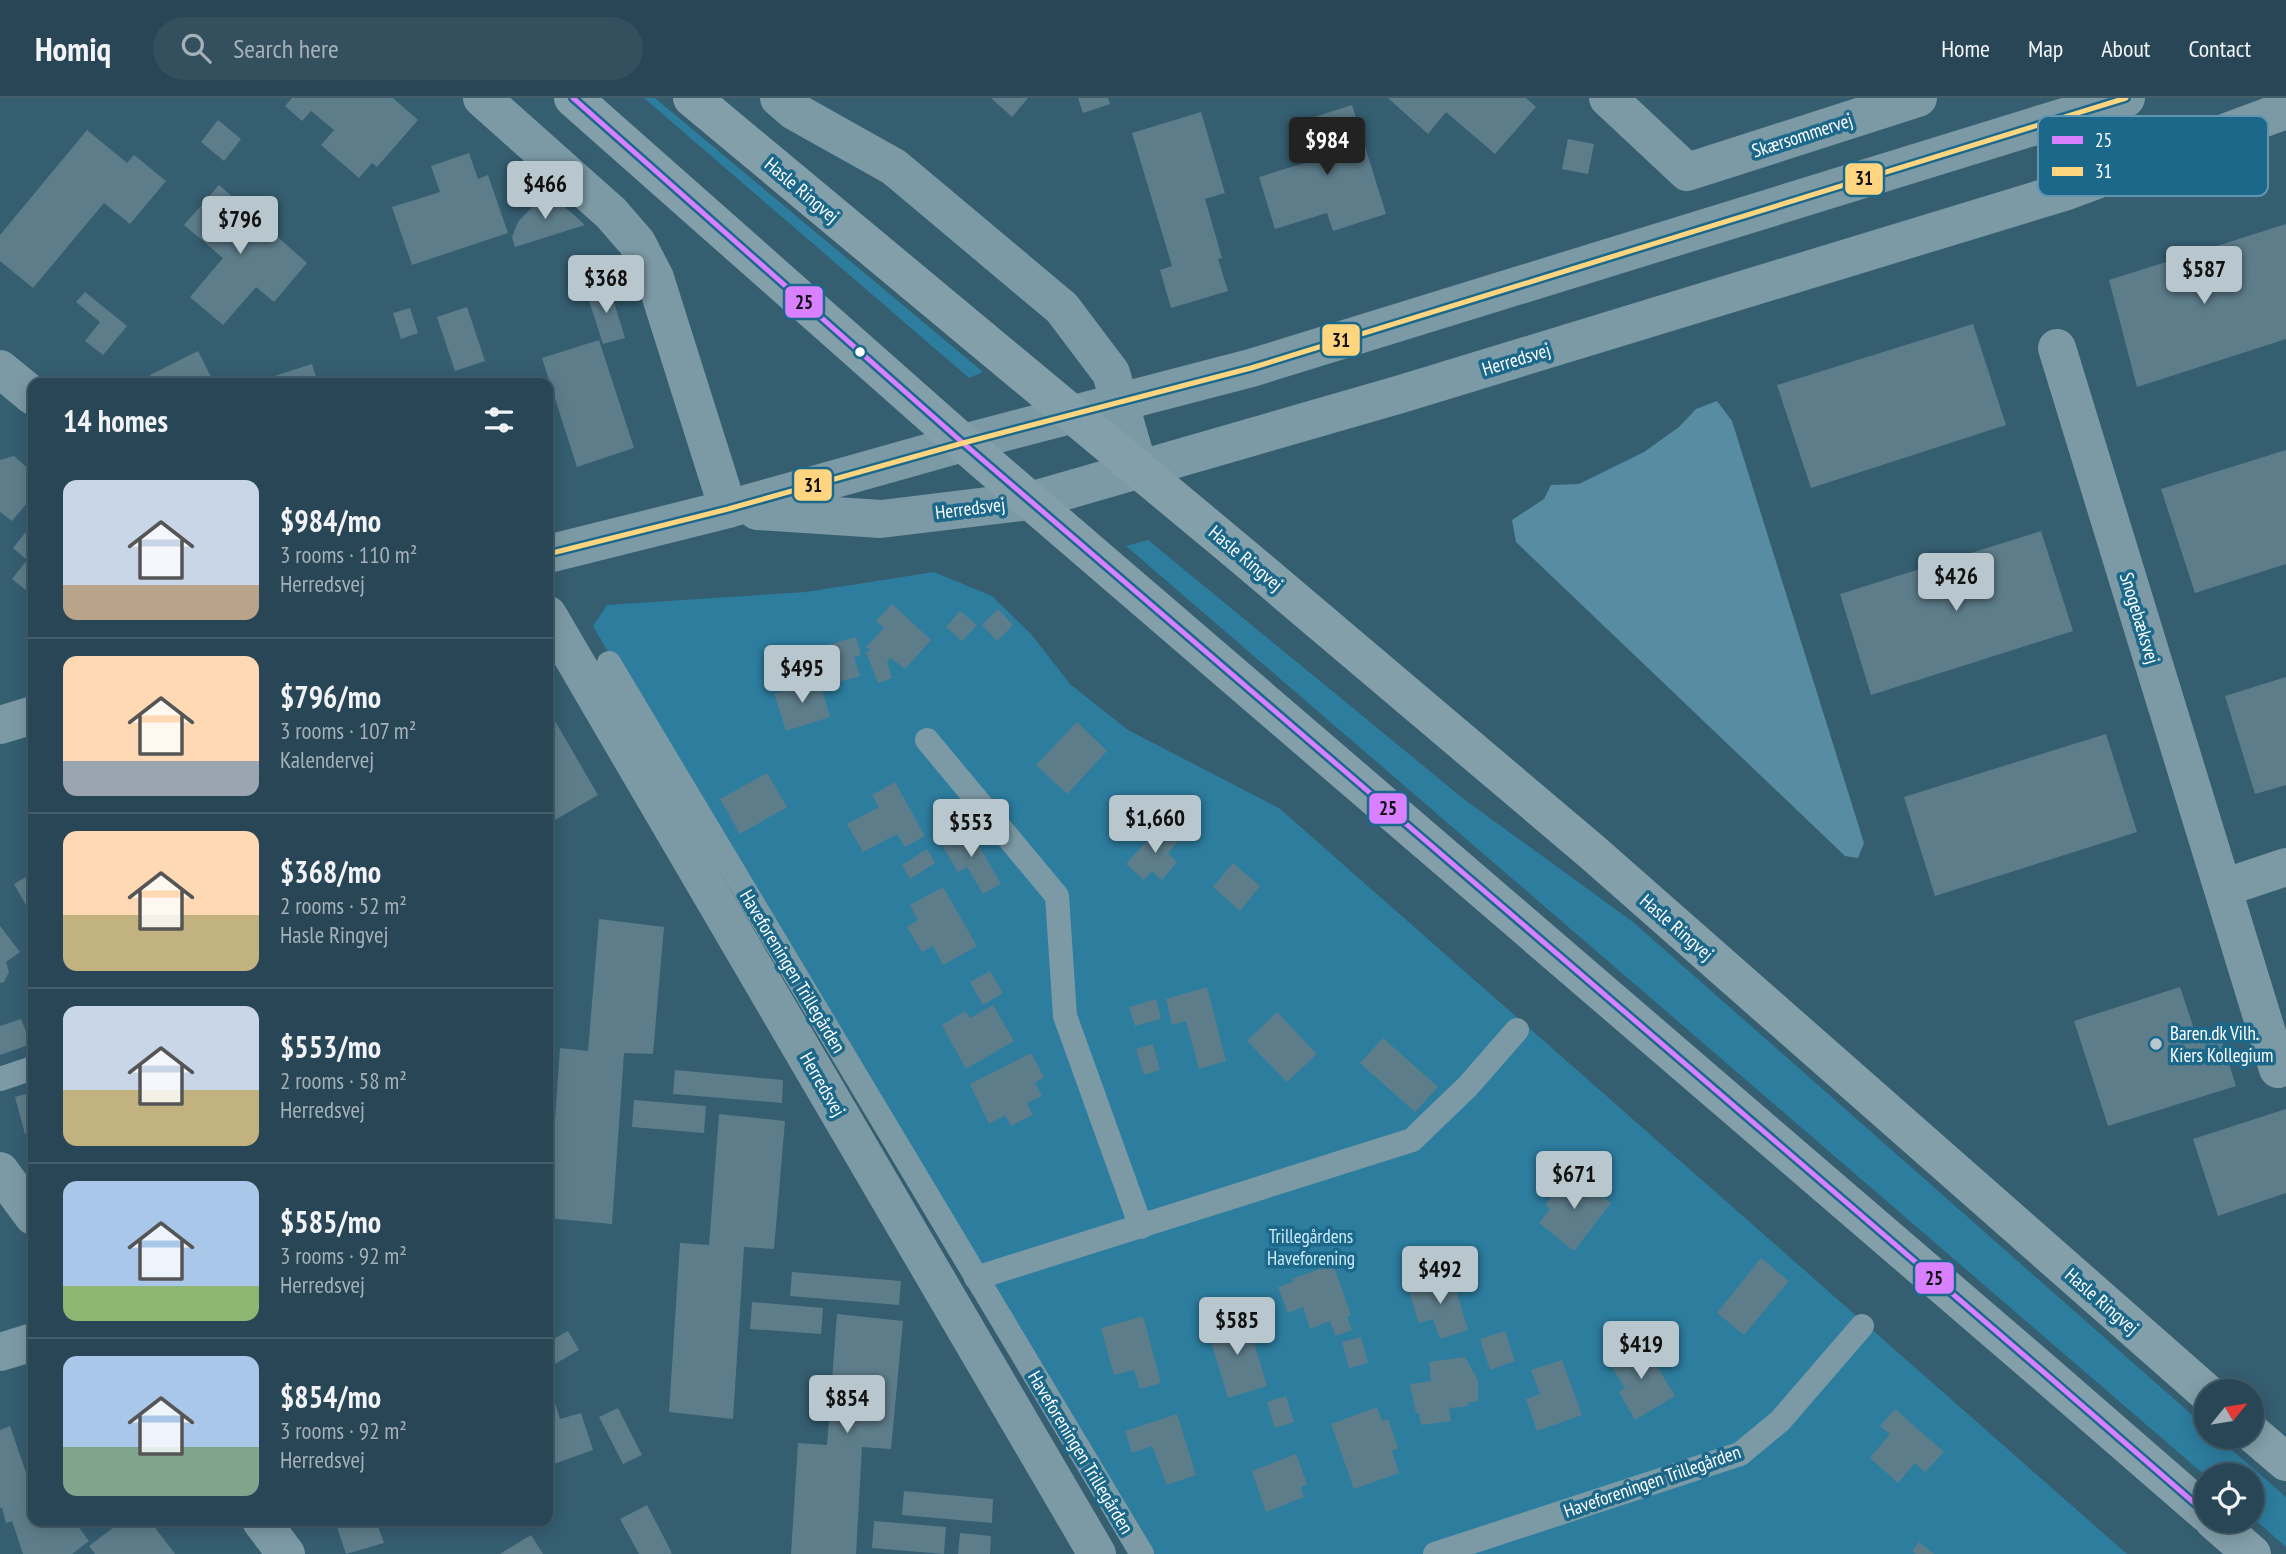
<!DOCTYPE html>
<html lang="en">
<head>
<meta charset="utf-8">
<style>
	body { margin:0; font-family:"PT Sans Narrow",sans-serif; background:#34505f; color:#f1f3f6; height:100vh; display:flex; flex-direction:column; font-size:26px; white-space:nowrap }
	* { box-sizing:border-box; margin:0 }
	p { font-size:23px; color:#a5b1b9 }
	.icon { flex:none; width:38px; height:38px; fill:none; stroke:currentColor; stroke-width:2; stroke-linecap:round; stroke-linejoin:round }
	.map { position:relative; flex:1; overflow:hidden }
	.panel { position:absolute; left:28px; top:280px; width:525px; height:1148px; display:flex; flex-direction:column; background:#284655; border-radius:14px; box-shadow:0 4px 18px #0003,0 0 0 2px #445e6c }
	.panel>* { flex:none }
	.needle { width:46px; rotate:60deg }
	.buttons { position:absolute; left:2194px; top:1281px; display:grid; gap:14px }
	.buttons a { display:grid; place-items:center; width:70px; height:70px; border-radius:50%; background:#284655; box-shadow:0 4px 18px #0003,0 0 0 2px #445e6c; font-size:35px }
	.price { position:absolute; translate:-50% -60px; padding:0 16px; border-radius:7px; background:#b8c7cd; color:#111; font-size:23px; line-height:46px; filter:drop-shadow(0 2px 4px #0008) }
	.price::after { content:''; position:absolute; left:50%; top:42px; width:21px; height:16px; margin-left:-10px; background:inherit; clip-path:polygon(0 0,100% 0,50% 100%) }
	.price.active { background:#222; color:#fff }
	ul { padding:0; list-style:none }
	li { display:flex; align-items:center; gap:21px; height:175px; padding:0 35px }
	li+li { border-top:2px solid #445e6c }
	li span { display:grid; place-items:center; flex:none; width:196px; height:140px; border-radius:14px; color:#555 }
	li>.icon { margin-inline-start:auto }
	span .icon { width:84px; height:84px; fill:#fffc; stroke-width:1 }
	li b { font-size:30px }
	h2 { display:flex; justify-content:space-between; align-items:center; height:84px; padding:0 35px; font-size:30px }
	header { display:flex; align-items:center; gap:42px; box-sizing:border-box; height:98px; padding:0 35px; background:#284655; border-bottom:2px solid #445e6c }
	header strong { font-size:33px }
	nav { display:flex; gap:38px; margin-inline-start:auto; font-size:24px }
	.search { width:490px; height:63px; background:#34505f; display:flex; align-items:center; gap:18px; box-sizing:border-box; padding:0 24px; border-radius:38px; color:#a5b1b9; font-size:26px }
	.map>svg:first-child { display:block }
</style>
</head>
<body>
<header>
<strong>Homiq</strong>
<div class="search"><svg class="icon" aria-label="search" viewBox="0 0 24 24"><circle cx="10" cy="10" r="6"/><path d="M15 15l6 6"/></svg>Search here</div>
<nav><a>Home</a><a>Map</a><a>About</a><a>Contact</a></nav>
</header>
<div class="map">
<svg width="2286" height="1456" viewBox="0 0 2286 1456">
	<rect width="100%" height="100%" fill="#355e71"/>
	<!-- green -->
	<g fill="#2d7d9f">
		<path d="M 644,0 L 655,0 L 983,274 L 969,280 Z"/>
		<path d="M 1148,442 L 1465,702 L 1633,824 L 2207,1330 L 2207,1339 L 2217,1339 L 2286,1399 L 2286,1449 L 2252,1419 L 2252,1377 L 2207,1377 L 2207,1379 L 1126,448 Z"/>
		<path d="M 934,474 L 992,498 L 1031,536 L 1070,586 L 1128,632 L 1279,710 L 2127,1456 L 1134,1456 L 593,528 L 607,507 L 806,494 Z"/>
	</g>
	<!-- water -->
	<path fill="#588ca3" d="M 1717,303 L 1732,323 L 1864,745 L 1858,760 L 1845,758 L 1516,444 L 1512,422 L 1544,401 L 1551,387 L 1579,386 L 1644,354 L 1679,329 L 1696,311 Z"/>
	<!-- building -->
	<g fill="#5e7d8b">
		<path d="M 292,0 L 393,0 L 418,22 L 377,69 L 372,65 L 359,80 L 321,47 L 334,32 L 311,13 L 302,23 L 285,8 Z"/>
		<path d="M 991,0 L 1028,0 L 1012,19 Z"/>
		<path d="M 1078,0 L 1108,0 L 1110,6 L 1083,15 Z"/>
		<path d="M 1388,0 L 1526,0 L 1536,9 L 1495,56 L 1446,14 L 1428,36 Z"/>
		<path d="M 1352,7 L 1386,116 L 1333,133 L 1327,115 L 1275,131 L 1259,79 L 1311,63 L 1299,24 Z"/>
		<path d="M 1201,14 L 1225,95 L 1205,101 L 1222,160 L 1218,161 L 1228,193 L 1171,210 L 1160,172 L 1172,168 L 1132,35 Z"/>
		<path d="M 218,22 L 241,41 L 224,63 L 201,44 Z"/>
		<path d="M 87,32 L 127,65 L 134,57 L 166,83 L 130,126 L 104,105 L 33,190 L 0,163 L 0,137 Z"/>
		<path d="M 1568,41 L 1594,46 L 1588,76 L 1562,71 Z"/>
		<path d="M 469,55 L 478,81 L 488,77 L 508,135 L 412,167 L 392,109 L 440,94 L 431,68 Z"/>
		<path d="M 219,87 L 307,165 L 274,204 L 256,189 L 223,227 L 190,199 L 223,160 L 184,127 Z"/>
		<path d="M 547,93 L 585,127 L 515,149 L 512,139 L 518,124 Z"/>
		<path d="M 2286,126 L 2286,241 L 2137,289 L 2109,182 Z"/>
		<path d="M 609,188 L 625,240 L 603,246 L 587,196 Z"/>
		<path d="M 85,194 L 127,228 L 103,257 L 85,243 L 100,224 L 76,204 Z"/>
		<path d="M 467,209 L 485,263 L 455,273 L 437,219 Z"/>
		<path d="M 410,210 L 418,235 L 401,241 L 393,215 Z"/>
		<path d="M 1973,226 L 2006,327 L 1811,390 L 1777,287 Z"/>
		<path d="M 599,242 L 634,350 L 577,369 L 542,260 Z"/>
		<path d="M 198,253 L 214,285 L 154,285 L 150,277 Z"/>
		<path d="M 312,266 L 318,285 L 263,285 L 262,282 Z"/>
		<path d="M 2286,352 L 2286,466 L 2195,495 L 2161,391 Z"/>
		<path d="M 14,358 L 33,375 L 33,398 L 12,423 L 0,414 L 0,362 Z"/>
		<path d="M 33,425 L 33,498 L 12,481 L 27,462 L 13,450 Z"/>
		<path d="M 2041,433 L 2073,533 L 1871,597 L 1840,496 Z"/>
		<path d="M 892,506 L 931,542 L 905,571 L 891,560 L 887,564 L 892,580 L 878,585 L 866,554 L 871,552 L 866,549 L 884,530 L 876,523 Z"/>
		<path d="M 998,511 L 1013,527 L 997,543 L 982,527 Z"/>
		<path d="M 960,513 L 977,527 L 962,543 L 946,529 Z"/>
		<path d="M 856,539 L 861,557 L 854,559 L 860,578 L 834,585 L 824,548 Z"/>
		<path d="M 2286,579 L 2286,687 L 2255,696 L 2225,598 Z"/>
		<path d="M 819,581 L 830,619 L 786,633 L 774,595 Z"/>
		<path d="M 548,611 L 598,697 L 548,726 Z"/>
		<path d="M 1077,624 L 1107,653 L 1067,696 L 1036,667 Z"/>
		<path d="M 2106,636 L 2137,734 L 1935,798 L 1904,699 Z"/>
		<path d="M 767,675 L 787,709 L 740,736 L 720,701 Z"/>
		<path d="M 895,684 L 925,738 L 905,749 L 897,736 L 863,754 L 847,726 L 879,709 L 872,697 Z"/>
		<path d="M 1162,726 L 1179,742 L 1168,755 L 1177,764 L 1162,782 L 1152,773 L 1144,782 L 1126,766 Z"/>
		<path d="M 968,728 L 1001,786 L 983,796 L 967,769 L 958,774 L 940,744 Z"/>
		<path d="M 927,751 L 935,765 L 910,781 L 902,767 Z"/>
		<path d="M 1233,765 L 1260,788 L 1240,813 L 1213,789 Z"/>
		<path d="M 31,776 L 33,780 L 33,805 L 27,809 L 14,786 Z"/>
		<path d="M 943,789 L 977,848 L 943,867 L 933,848 L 922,854 L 907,829 L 918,822 L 910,807 Z"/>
		<path d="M 599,821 L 664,829 L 653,956 L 624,955 L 612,1126 L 548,1120 L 560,950 L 588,953 Z"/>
		<path d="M 0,828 L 20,854 L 6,864 L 9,874 L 4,884 L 0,885 Z"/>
		<path d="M 990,873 L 1003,895 L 983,907 L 970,884 Z"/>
		<path d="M 1207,889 L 1226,963 L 1199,971 L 1186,923 L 1172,927 L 1166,901 Z"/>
		<path d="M 2180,889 L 2197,940 L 2219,933 L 2236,988 L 2108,1028 L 2074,923 Z"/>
		<path d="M 1156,901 L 1161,921 L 1135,928 L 1129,909 Z"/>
		<path d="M 993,907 L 1014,943 L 966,971 L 942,927 L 965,913 L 970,920 Z"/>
		<path d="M 1277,914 L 1317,956 L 1287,984 L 1247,943 Z"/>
		<path d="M 21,921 L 31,946 L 0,957 L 0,928 Z"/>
		<path d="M 1383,940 L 1438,989 L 1415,1014 L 1360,965 Z"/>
		<path d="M 1153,946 L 1160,972 L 1144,977 L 1136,951 Z"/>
		<path d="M 1031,955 L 1044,979 L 1035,985 L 1042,998 L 1027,1005 L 1033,1017 L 1011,1028 L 1005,1017 L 989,1026 L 970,986 Z"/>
		<path d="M 675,972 L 783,982 L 782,1005 L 673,996 Z"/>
		<path d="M 33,994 L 33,1033 L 25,1036 L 15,999 Z"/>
		<path d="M 634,1002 L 706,1008 L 704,1035 L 632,1029 Z"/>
		<path d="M 2286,1011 L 2286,1095 L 2218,1118 L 2193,1041 Z"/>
		<path d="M 719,1016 L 785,1023 L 774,1151 L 744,1149 L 733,1321 L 669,1314 L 680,1145 L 709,1147 Z"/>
		<path d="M 1572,1074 L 1611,1105 L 1574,1153 L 1539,1125 L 1550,1111 L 1545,1107 Z"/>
		<path d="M 1761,1160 L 1789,1183 L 1744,1237 L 1717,1215 Z"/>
		<path d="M 1333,1166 L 1351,1217 L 1347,1218 L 1352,1232 L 1336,1238 L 1330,1223 L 1310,1231 L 1303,1209 L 1288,1215 L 1278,1189 L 1293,1184 L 1292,1181 Z"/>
		<path d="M 792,1174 L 901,1183 L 899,1207 L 790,1198 Z"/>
		<path d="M 1451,1175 L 1468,1232 L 1440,1241 L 1433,1221 L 1419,1225 L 1409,1194 L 1423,1190 L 1421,1185 Z"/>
		<path d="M 752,1204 L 823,1210 L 821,1236 L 750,1231 Z"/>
		<path d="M 837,1216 L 903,1223 L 891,1351 L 862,1349 L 856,1456 L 791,1456 L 798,1345 L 827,1347 Z"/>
		<path d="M 1143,1218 L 1161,1285 L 1140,1291 L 1134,1272 L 1114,1277 L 1101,1230 Z"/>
		<path d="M 1246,1218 L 1267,1288 L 1228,1300 L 1207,1230 Z"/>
		<path d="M 568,1233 L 579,1252 L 553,1267 L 548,1257 L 548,1244 Z"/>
		<path d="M 1505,1233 L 1515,1263 L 1490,1272 L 1480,1241 Z"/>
		<path d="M 1361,1239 L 1368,1265 L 1349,1270 L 1342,1244 Z"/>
		<path d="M 1642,1243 L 1675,1298 L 1635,1322 L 1619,1294 L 1625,1290 L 1608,1263 Z"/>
		<path d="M 1465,1259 L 1478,1282 L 1478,1303 L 1468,1305 L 1469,1308 L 1449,1310 L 1451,1323 L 1421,1327 L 1419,1315 L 1416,1315 L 1410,1286 L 1431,1283 L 1429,1264 Z"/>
		<path d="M 1562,1262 L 1582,1317 L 1537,1333 L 1526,1301 L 1540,1296 L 1531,1272 Z"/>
		<path d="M 551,1292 L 560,1321 L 581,1315 L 593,1352 L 548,1368 L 548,1293 Z"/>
		<path d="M 1286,1298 L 1294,1324 L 1275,1330 L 1267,1304 Z"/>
		<path d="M 1377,1309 L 1382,1323 L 1388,1321 L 1398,1350 L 1392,1353 L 1399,1375 L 1354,1391 L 1331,1326 Z"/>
		<path d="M 618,1310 L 642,1357 L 623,1366 L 599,1319 Z"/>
		<path d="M 1895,1311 L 1944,1354 L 1925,1374 L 1915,1365 L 1898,1385 L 1870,1360 L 1890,1336 L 1880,1328 Z"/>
		<path d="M 1177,1316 L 1196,1377 L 1167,1387 L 1152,1348 L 1132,1355 L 1125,1333 Z"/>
		<path d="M 10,1328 L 33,1395 L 33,1423 L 70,1423 L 71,1425 L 74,1423 L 89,1443 L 72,1456 L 23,1456 L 12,1423 L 6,1425 L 2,1410 L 0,1410 L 0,1332 Z"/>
		<path d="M 1296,1356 L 1307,1386 L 1301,1389 L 1304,1399 L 1266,1414 L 1252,1373 Z"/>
		<path d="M 904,1393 L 993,1401 L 992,1425 L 902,1417 Z"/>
		<path d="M 647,1407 L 672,1455 L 670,1456 L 639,1456 L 620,1421 Z"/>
		<path d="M 122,1423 L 150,1423 L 175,1456 L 95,1456 L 89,1448 Z"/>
		<path d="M 335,1423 L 376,1423 L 384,1445 L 346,1456 Z"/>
		<path d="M 874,1423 L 946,1429 L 944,1456 L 872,1450 Z"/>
		<path d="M 960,1435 L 991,1438 L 990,1456 L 958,1456 Z"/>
		<path d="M 531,1437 L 543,1456 L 500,1456 Z"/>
		<path d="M 1919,1444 L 1934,1456 L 1915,1456 L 1912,1453 Z"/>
	</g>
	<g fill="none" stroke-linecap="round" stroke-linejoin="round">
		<!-- service -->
		<g stroke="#7c9aa6" stroke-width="24">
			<path d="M 609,565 L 1142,1456"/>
			<path d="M 927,642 L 1057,798 L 1065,918 L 1141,1129"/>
			<path d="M 0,981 L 33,970"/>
			<path d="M 976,1180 L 1412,1042 L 1468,988 L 1517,932"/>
			<path d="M 1435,1456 L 1740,1356 L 1780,1323 L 1862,1228"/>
		</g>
		<!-- minor -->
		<g stroke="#7c9aa6" stroke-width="38">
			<path d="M 482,0 L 611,115 L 637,145 L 655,180 L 728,411"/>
			<path d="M 779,0 L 794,13 L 894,69 L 1062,210 L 1111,275 L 1139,372"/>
			<path d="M 1608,0 L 1687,74 L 1918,0"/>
			<path d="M 2057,250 L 2278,971"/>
			<path d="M 0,271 L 33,298"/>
			<path d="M 548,517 L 1097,1456"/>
			<path d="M 2223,790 L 2286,769"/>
			<path d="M 0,1073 L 33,1118"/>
			<path d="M 0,1254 L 33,1244"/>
			<path d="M 261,1423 L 286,1456"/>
		</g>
		<!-- tertiary -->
		<g stroke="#7c9aa6" stroke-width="38">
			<path d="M 757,413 L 881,421 L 1030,403 L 1401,296 L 2067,93 L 2286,12"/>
			<path d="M 548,456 L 728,411 L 963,345 L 1251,270 L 2126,0"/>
			<path d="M 0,627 L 33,617"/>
		</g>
		<!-- secondary -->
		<g stroke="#839faa" stroke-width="38">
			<path d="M 573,0 L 963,345 L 2040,1271 L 2207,1416"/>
			<path d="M 692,0 L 1239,455 L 1591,753 L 2207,1295"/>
			<path d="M 2252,1335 L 2286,1364"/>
			<path d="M 2214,1423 L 2252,1456"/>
		</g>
		<defs>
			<path id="bus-1" d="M 573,0 L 963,345 L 2040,1271 L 2207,1416"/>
			<path id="bus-2" d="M 548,456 L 728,411 L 963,345 L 1251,270 L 2126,0"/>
		</defs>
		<!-- bus-1 casing -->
		<use href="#bus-1" stroke="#1c688a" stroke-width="10"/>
		<!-- bus-2 casing -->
		<use href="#bus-2" stroke="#1c688a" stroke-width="10"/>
		<!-- bus-1 -->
		<use href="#bus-1" stroke="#d880ff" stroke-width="5"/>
		<!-- bus-2 -->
		<use href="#bus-2" stroke="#ffd580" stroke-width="5"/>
	</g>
	<!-- markers -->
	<circle fill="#fff" stroke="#1c688a" stroke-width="2.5" cx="860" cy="254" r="6"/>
	<circle fill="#b8c7cd" stroke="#1c688a" stroke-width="2.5" cx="2156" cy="946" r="7"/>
	<g text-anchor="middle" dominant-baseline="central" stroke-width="7" stroke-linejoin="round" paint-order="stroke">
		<!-- street labels -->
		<g font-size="19" fill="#fff" stroke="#1c688a">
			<text transform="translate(1802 37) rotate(-18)">Skærsommervej</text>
			<text transform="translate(802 92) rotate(40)">Hasle Ringvej</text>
			<text transform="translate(1516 261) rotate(-17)">Herredsvej</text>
			<text transform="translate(970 410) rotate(-7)">Herredsvej</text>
			<text transform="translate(1246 460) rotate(40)">Hasle Ringvej</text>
			<text transform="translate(2140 520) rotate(73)">Snogebæksvej</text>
			<text transform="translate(1677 829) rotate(41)">Hasle Ringvej</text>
			<text transform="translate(793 873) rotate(59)">Haveforeningen Trillegården</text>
			<text transform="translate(823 986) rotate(60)">Herredsvej</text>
			<text transform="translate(2102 1203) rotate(41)">Hasle Ringvej</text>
			<text transform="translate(1081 1354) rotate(59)">Haveforeningen Trillegården</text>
			<text transform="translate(1652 1383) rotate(-19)">Haveforeningen Trillegården</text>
		</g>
		<!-- poi labels -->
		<g font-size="19" fill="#fff" stroke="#1c688a" text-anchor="start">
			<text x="2170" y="935">Baren.dk Vilh.<tspan x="2170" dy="22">Kiers Kollegium</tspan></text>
		</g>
		<!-- park labels -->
		<g font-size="19" fill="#ccecf9" stroke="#1c688a">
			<text x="1311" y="1138">Trillegårdens<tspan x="1311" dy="22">Haveforening</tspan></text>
		</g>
	</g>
	<!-- legend -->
	<rect x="2038" y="18" width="230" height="80" rx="10" fill="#1c688a" stroke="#6095ad" stroke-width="2"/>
	<rect x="2052" y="38" width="31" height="8" fill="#d880ff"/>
	<rect x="2052" y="69" width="31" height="9" fill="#ffd580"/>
	<g font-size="19" fill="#fff">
		<text x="2095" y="49">25</text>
		<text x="2095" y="80">31</text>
	</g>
	<g stroke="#1c688a" stroke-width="2.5">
		<rect x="1844" y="64" width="40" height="34" rx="7" fill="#ffd580"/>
		<rect x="784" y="187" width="40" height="34" rx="7" fill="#d880ff"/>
		<rect x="1321" y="225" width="40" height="34" rx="7" fill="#ffd580"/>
		<rect x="793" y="370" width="40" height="34" rx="7" fill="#ffd580"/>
		<rect x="1368" y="694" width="40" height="33" rx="7" fill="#d880ff"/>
		<rect x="1914" y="1163" width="41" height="34" rx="7" fill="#d880ff"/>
	</g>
	<g font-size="19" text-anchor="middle" font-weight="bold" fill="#111">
		<text x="1864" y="87">31</text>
		<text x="804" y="211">25</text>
		<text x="1341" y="249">31</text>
		<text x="813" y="394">31</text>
		<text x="1388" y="717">25</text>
		<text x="1934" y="1187">25</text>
	</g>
</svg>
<div class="buttons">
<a><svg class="needle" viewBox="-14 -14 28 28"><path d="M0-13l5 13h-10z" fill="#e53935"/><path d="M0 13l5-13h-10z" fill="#a5b1b9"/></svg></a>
<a><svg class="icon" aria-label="locate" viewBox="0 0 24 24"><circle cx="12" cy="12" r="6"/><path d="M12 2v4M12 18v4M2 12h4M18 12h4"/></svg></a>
</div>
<b class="price active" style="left:1327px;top:79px">$984</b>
<b class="price" style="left:545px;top:123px">$466</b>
<b class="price" style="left:240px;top:158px">$796</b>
<b class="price" style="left:2204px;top:208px">$587</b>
<b class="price" style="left:606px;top:217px">$368</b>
<b class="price" style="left:1956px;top:515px">$426</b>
<b class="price" style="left:802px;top:607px">$495</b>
<b class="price" style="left:1155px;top:757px">$1,660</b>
<b class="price" style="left:971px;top:761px">$553</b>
<b class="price" style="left:1574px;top:1113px">$671</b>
<b class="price" style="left:1440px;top:1208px">$492</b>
<b class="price" style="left:1237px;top:1259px">$585</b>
<b class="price" style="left:1641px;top:1283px">$419</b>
<b class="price" style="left:847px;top:1337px">$854</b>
<section class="panel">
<h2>14 homes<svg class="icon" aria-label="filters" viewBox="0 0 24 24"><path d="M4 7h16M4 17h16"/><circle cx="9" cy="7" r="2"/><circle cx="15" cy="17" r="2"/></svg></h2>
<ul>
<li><span style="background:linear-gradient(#c9d6e8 75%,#b9a48a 0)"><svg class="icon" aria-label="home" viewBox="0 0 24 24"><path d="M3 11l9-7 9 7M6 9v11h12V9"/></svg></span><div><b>$984/mo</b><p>3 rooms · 110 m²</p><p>Herredsvej</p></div></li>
<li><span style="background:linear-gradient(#ffd9b3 75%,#9aa5b1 0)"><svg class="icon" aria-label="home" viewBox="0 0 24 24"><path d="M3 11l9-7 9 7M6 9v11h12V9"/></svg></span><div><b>$796/mo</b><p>3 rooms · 107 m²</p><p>Kalendervej</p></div></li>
<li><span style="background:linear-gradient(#ffd9b3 60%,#c2b280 0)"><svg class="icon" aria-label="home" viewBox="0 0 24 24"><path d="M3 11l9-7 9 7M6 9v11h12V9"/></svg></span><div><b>$368/mo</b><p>2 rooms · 52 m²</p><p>Hasle Ringvej</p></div></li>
<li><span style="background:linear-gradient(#c9d6e8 60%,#c2b280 0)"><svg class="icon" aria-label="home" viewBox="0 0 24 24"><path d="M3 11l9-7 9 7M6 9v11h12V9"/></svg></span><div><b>$553/mo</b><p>2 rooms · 58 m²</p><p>Herredsvej</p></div></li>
<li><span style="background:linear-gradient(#a9c7e8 75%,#8fb573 0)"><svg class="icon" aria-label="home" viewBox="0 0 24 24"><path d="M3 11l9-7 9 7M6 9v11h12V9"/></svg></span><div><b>$585/mo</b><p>3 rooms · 92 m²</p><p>Herredsvej</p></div></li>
<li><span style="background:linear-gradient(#a9c7e8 65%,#7fa58c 0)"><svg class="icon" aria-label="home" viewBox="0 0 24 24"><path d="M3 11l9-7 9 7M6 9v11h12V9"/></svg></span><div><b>$854/mo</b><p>3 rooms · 92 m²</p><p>Herredsvej</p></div></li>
</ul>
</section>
</div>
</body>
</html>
